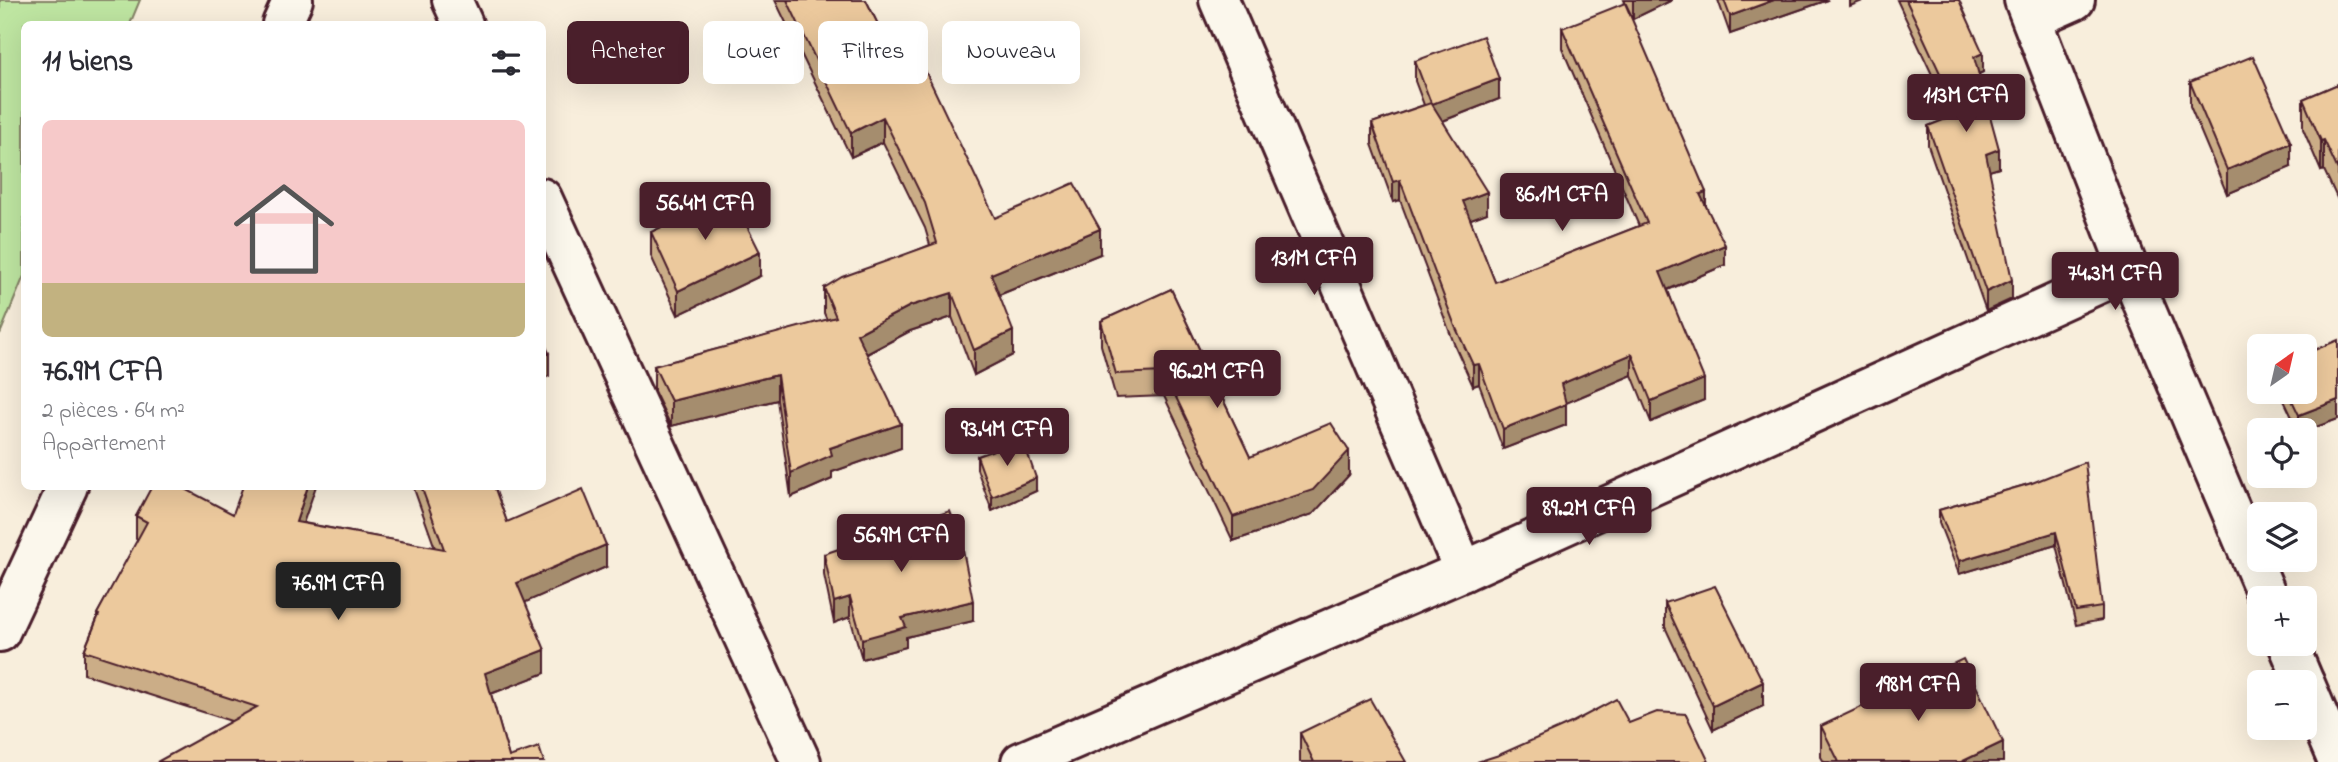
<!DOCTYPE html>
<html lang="fr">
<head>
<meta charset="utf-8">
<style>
	body { margin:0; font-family:"Indie Flower",sans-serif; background:#f7f7f7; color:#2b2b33; height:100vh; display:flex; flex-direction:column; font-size:26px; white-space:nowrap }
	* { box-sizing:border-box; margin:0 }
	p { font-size:23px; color:#7c7c81 }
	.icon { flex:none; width:38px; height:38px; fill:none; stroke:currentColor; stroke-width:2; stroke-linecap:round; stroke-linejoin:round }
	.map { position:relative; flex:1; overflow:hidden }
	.sheet { position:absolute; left:21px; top:21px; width:525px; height:469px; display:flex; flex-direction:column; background:#fff; border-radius:10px; box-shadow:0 7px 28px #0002 }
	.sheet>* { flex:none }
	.guide { position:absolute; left:567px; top:21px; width:665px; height:63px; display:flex; gap:14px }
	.needle { width:46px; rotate:34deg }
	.fabs { position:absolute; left:2247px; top:334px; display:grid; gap:14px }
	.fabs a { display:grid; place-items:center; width:70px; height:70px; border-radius:10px; background:#fff; box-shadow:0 7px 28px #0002; font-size:35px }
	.price { position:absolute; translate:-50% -60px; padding:0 16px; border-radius:7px; background:#4a1f2b; color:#fff; font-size:23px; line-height:46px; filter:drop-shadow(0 2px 4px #0008) }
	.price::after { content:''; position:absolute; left:50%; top:42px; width:21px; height:16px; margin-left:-10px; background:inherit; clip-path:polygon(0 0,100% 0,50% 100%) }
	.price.selected { background:#222; color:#fff }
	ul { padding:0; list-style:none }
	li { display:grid; align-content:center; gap:14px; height:371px; padding:0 21px }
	li span { display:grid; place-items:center; height:217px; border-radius:10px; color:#555 }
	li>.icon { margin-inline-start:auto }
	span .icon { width:126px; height:126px; fill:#fffc; stroke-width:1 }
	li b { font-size:30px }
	h2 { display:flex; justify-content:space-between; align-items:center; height:84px; padding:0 21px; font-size:30px }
	.tag { padding:0 24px; border-radius:10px; background:#fff; box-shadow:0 7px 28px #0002; font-size:24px; line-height:63px }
	.tag.selected { background:#4a1f2b; color:#fff }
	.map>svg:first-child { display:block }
</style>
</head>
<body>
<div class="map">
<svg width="2338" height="762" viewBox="0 0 2338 762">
	<rect width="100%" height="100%" fill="#f8eedc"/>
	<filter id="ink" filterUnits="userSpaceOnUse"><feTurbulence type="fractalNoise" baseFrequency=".0143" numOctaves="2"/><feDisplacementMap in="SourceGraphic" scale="14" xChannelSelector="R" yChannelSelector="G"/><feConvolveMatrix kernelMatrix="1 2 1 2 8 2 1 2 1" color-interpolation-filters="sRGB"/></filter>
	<g filter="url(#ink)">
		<!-- pitch -->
		<path fill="#bee5a1" stroke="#848266" stroke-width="2" d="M 0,0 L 140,0 L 130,24 L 24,24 L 24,276 L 0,334 Z"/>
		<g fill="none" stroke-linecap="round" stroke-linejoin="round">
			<defs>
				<g id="minor">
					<path d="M 452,0 L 463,24"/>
					<path d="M 1219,0 L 1464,571"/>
					<path d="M 2024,0 L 2129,270 L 2268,598"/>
					<path d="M 2032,19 L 2075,0"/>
					<path d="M 282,24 L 293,0"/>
					<path d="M 542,198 L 801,762"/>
					<path d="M 0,632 L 68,486"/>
					<path d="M 2288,644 L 2304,682"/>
					<path d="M 2305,684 L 2338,762"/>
					<path d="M 1021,762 L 1464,571 L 2129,270"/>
				</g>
			</defs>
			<!-- minor casing -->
			<use href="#minor" stroke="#4a1f2b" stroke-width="44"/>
			<!-- minor -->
			<use href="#minor" stroke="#fbf7ec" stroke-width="38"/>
		</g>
		<!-- wall -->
		<g fill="#cbad87" stroke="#4a1f2b" stroke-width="2">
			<path d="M 775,0 L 866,0 L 893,55 L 995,218 L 1100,254 L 999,295 L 1013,355 L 974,375 L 952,317 L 910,331 L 867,354 L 901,448 L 832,472 L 832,479 L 791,497 L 777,400 L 671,426 L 654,391 L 654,366 L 827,320 L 824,313 L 824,288 L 930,245 L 925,228 L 883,142 L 851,157 Z"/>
			<path d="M 1624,0 L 1672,0 L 1633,19 Z"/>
			<path d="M 1718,0 L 1828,0 L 1730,34 Z"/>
			<path d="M 1897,0 L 1959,0 L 1983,72 L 1979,74 L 1999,168 L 1989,171 L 2012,299 L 1986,311 L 1928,145 L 1928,126 L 1952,117 Z"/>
			<path d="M 1562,28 L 1706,206 L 1725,265 L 1668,290 L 1704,400 L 1651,422 L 1632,375 L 1566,403 L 1566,425 L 1503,449 L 1479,384 L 1473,386 L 1455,346 L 1400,200 L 1393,202 L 1372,144 L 1372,123 L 1424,105 L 1415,81 L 1415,61 L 1499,99 L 1443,121 L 1487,213 L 1470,219 L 1495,282 L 1639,226 L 1562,48 Z"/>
			<path d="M 2190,82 L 2291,167 L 2227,194 L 2190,106 Z"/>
			<path d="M 2338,84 L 2338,200 L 2324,170 L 2321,171 L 2303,129 L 2303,99 Z"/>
			<path d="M 651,232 L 760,276 L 678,315 L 651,256 Z"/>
			<path d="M 1171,289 L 1250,457 L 1349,475 L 1313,514 L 1233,541 L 1164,396 L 1116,398 L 1101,345 L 1101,321 Z"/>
			<path d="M 2305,354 L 2338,419 L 2305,431 L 2298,430 L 2280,392 L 2305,392 Z"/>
			<path d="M 977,456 L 1036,491 L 992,511 L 977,469 Z"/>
			<path d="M 2032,483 L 2102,607 L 2102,620 L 2076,625 L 2056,545 L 1959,574 L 1939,523 L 1939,510 Z"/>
			<path d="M 413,486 L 494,486 L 507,522 L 606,567 L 525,602 L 545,673 L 491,694 L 509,757 L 544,762 L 231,721 L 84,674 L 84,651 L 97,619 L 97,614 L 138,540 L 136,539 L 136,516 L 233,514 L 304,523 L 435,548 Z"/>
			<path d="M 824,554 L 973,621 L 906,637 L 906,647 L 862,659 L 850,617 L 834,623 L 824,575 Z"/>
			<path d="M 1665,603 L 1763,706 L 1713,730 L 1665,627 Z"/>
			<path d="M 1821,726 L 2003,762 L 1824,762 L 1821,757 Z"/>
			<path d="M 1300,733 L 1406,762 L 1300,762 Z"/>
		</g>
		<!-- shaded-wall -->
		<g fill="#a58d6e" stroke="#4a1f2b" stroke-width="2">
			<path d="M 1633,0 L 1672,0 L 1633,19 Z"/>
			<path d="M 1774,0 L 1828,0 L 1730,34 L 1730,16 Z"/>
			<path d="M 1850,0 L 1865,0 L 1850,6 Z"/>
			<path d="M 1983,53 L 1983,72 L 1974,76 L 1974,57 Z"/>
			<path d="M 1499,79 L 1499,99 L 1432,125 L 1432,104 Z"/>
			<path d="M 883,117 L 883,142 L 851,157 L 851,133 Z"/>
			<path d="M 2324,140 L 2324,170 L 2321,171 L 2321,141 Z"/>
			<path d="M 2291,143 L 2291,167 L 2227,194 L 2227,170 Z"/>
			<path d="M 1999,149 L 1999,168 L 1986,172 L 1986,154 Z"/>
			<path d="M 1400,180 L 1400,200 L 1393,202 L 1393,182 Z"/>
			<path d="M 1487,192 L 1487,213 L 1463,222 L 1463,201 Z"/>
			<path d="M 1706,192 L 1706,213 L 1700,194 Z"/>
			<path d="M 1100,229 L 1100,254 L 991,298 L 991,274 Z"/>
			<path d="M 1725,245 L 1725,265 L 1660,293 L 1660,272 Z"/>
			<path d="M 760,252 L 760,276 L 678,315 L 678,291 Z"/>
			<path d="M 2012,280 L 2012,299 L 1986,311 L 1986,292 Z"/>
			<path d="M 952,293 L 952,317 L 910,331 L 857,359 L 857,334 L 910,306 Z"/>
			<path d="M 1013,331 L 1013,355 L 974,375 L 974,350 Z"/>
			<path d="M 549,353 L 549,376 L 542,379 L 542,356 Z"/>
			<path d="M 1632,354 L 1632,375 L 1561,405 L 1561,384 Z"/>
			<path d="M 1479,364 L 1479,384 L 1473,386 L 1473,365 Z"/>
			<path d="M 777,375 L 777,400 L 671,426 L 671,401 Z"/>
			<path d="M 1704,379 L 1704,400 L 1651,422 L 1651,401 Z"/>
			<path d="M 2338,400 L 2338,419 L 2305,431 L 2299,430 L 2299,415 Z"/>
			<path d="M 1566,404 L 1566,425 L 1503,449 L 1503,429 Z"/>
			<path d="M 901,424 L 901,448 L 832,472 L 832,479 L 791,497 L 791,473 L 830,448 Z"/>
			<path d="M 1349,451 L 1349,475 L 1313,514 L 1233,541 L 1233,517 Z"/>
			<path d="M 1036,478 L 1036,491 L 992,511 L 992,497 Z"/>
			<path d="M 308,486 L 316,486 L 296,544 L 296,522 Z"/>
			<path d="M 2056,532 L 2056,545 L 1959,574 L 1959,561 Z"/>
			<path d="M 606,545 L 606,567 L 517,606 L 517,583 Z"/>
			<path d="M 850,597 L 850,617 L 834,623 L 834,602 Z"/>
			<path d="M 973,601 L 973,621 L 906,637 L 906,647 L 862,659 L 862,639 L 902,618 Z"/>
			<path d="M 545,650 L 545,673 L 485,696 L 485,673 Z"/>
			<path d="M 1763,682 L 1763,706 L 1713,730 L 1713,706 Z"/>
			<path d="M 2003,742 L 2003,762 L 1961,762 Z"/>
		</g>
		<!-- building -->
		<g fill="#ecc99d" stroke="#4a1f2b" stroke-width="2">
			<path d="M 787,0 L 866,0 L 893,55 L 913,45 L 995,218 L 1074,183 L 1100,229 L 991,274 L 1013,331 L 974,350 L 952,293 L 910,306 L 857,334 L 901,424 L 830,448 L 832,455 L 791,473 L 777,375 L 671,401 L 654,366 L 836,317 L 824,288 L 842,277 L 937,243 L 925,203 L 883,117 L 851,133 Z"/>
			<path d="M 1724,0 L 1774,0 L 1730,16 Z"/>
			<path d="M 1906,0 L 1959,0 L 1983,53 L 1974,57 L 1999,149 L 1986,154 L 2012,280 L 1986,292 L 1928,126 L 1959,114 Z"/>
			<path d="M 1625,3 L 1706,192 L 1700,194 L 1725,245 L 1660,272 L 1704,379 L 1651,401 L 1632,354 L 1561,384 L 1566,404 L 1503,429 L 1479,364 L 1473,365 L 1455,326 L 1400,180 L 1393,182 L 1372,123 L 1431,103 L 1415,61 L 1483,36 L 1499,79 L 1432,104 L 1487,192 L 1463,201 L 1495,282 L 1647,223 L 1562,28 Z"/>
			<path d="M 2253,56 L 2291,143 L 2227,170 L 2190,82 Z"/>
			<path d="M 2338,84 L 2338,170 L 2324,140 L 2321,141 L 2303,99 Z"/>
			<path d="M 731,194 L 760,252 L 678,291 L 651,232 Z"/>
			<path d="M 1171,289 L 1250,457 L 1331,423 L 1349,451 L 1313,490 L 1233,517 L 1164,372 L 1116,374 L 1101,321 Z"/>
			<path d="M 542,338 L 549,353 L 542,356 Z"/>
			<path d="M 2338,340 L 2338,400 L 2299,415 L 2288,392 L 2305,392 L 2305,359 L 2306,358 L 2305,354 Z"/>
			<path d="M 1023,440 L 1036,478 L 992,497 L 977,456 Z"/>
			<path d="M 2085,462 L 2102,607 L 2076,611 L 2056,532 L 1959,561 L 1939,510 L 2032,483 Z"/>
			<path d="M 152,486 L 180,486 L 233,514 L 243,486 L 308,486 L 296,522 L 444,549 L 421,486 L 494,486 L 507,522 L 583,489 L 606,545 L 517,583 L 545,650 L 485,673 L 509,757 L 539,747 L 544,762 L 157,762 L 257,707 L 84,651 L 99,615 L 97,614 L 147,522 L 136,516 Z"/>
			<path d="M 950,511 L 961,540 L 973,601 L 902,618 L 906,627 L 862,639 L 850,597 L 834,602 L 824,554 Z"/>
			<path d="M 1715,586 L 1763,682 L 1713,706 L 1665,603 Z"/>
			<path d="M 1963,659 L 2003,742 L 1961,762 L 1839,762 L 1821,726 Z"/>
			<path d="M 1370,699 L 1406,762 L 1314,762 L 1300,733 Z"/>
			<path d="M 1616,699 L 1629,723 L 1657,712 L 1686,714 L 1709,762 L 1477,762 L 1499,755 L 1571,723 Z"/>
		</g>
	</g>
</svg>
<div class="fabs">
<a><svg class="needle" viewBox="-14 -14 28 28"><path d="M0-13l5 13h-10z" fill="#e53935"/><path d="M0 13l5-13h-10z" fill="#7c7c81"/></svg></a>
<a><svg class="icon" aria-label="locate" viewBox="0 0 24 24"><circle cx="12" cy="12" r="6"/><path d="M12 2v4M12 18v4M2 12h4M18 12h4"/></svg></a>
<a><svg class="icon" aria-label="layers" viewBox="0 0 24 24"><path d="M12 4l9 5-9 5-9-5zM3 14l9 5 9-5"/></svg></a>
<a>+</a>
<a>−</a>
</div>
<b class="price" style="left:1966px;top:134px">113M CFA</b>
<b class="price" style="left:1562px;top:233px">86.1M CFA</b>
<b class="price" style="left:705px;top:242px">56.4M CFA</b>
<b class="price" style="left:1314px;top:297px">131M CFA</b>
<b class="price" style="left:2115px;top:312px">74.3M CFA</b>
<b class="price" style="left:1217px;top:410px">96.2M CFA</b>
<b class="price" style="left:1007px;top:468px">93.4M CFA</b>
<b class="price" style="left:1589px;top:547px">89.2M CFA</b>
<b class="price" style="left:901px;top:574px">56.9M CFA</b>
<b class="price selected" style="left:338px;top:622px">76.9M CFA</b>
<b class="price" style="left:1918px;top:723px">198M CFA</b>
<div class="guide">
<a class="tag selected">Acheter</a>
<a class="tag">Louer</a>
<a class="tag">Filtres</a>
<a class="tag">Nouveau</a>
</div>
<section class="sheet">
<h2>11 biens<svg class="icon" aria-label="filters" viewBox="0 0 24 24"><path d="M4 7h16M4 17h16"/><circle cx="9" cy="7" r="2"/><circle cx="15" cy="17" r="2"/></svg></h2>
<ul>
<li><span style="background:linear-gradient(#f6c9c9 75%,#c2b280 0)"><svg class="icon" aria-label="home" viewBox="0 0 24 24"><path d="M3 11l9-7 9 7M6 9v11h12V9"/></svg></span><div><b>76.9M CFA</b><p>2 pièces · 64 m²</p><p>Appartement</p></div></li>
</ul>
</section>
</div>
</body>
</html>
